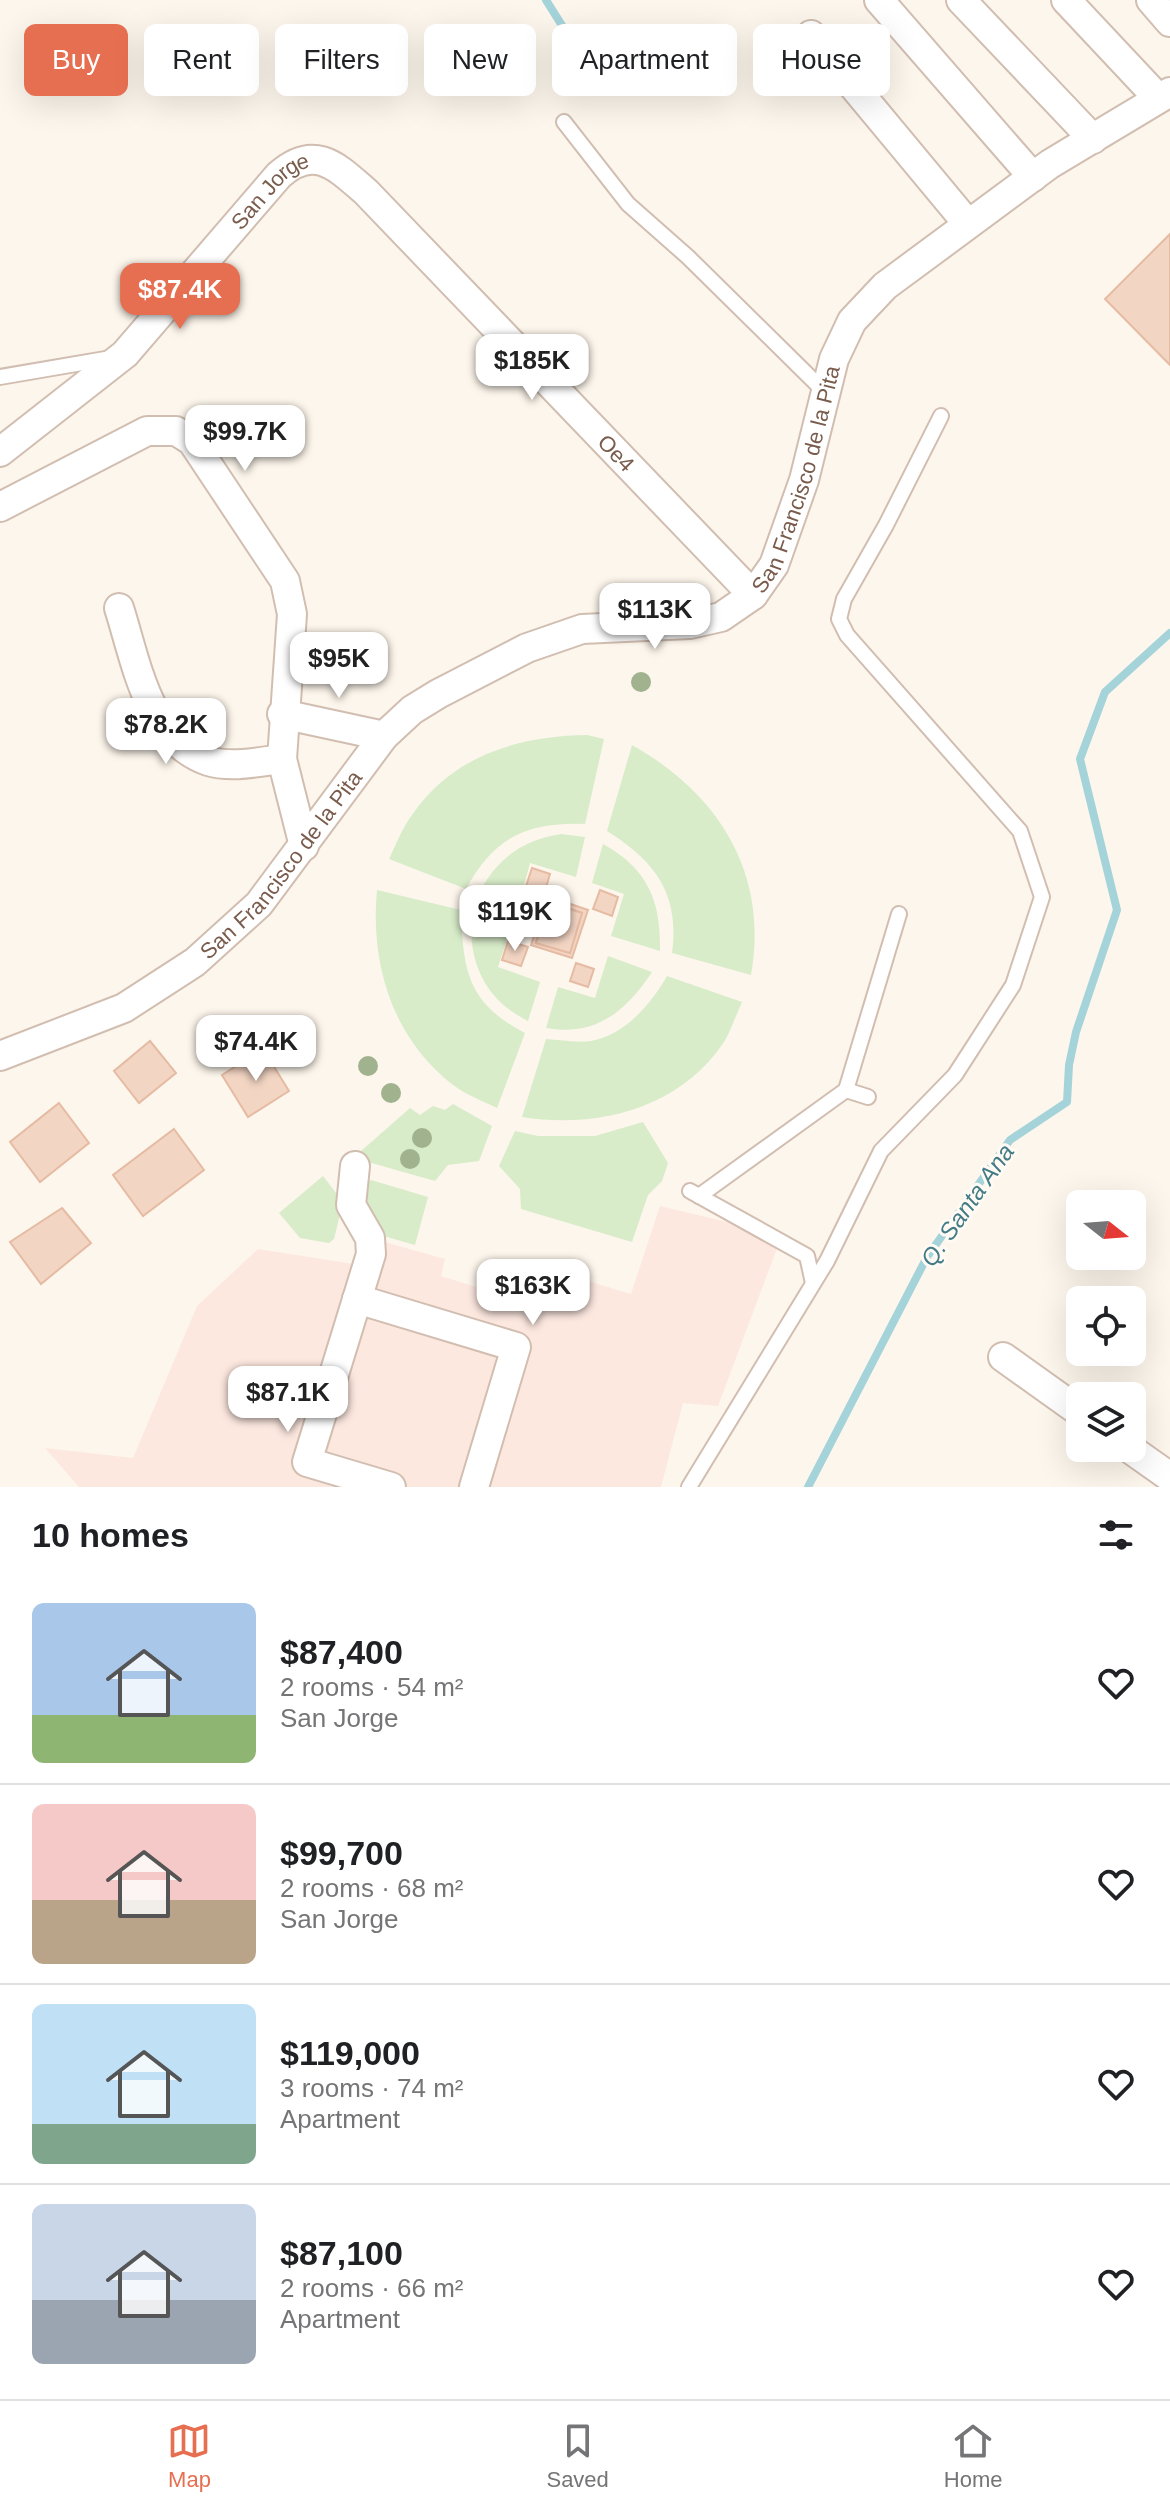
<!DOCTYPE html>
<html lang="en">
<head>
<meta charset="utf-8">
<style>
	body { margin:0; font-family:Arial,sans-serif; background:#f6f6f6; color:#202124; height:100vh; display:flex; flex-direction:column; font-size:30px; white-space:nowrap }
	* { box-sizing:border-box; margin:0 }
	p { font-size:26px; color:#757577 }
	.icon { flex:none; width:44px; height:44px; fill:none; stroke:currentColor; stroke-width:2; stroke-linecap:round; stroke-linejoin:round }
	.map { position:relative; height:1487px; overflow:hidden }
	.sheet { display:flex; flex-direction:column; background:#fff; flex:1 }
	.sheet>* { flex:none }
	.hud { position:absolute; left:24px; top:24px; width:1122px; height:72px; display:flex; gap:16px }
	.needle { width:52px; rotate:107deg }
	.buttons { position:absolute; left:1066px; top:1190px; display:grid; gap:16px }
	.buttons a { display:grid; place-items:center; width:80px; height:80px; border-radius:12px; background:#fff; box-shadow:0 8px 32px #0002; font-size:40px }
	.price { position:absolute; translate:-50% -68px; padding:0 18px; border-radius:16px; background:#fff; color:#222; font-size:26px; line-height:52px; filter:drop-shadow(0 2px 4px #0008) }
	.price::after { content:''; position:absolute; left:50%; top:48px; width:24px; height:18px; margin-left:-12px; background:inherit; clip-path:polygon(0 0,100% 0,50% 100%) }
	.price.active { background:#e76f51; color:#fff }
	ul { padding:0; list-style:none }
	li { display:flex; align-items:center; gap:24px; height:200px; padding:0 32px }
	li+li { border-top:2px solid #e0e0e0 }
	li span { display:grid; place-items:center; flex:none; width:224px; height:160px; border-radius:12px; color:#555 }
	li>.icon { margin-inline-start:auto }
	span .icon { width:96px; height:96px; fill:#fffc; stroke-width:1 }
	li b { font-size:34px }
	h2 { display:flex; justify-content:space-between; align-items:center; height:96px; padding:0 32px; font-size:34px }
	.chip { padding:0 28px; border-radius:12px; background:#fff; box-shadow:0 8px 32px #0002; font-size:28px; line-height:72px }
	.chip.active { background:#e76f51; color:#fff }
	.tabs { display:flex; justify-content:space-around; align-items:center; height:112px; border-top:2px solid #e0e0e0; background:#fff; font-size:22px; color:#757577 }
	.tabs a { display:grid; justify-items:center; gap:4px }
	.tabs .active { color:#e76f51 }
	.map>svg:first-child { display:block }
</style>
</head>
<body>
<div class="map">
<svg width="1170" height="1487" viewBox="0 0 1170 1487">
	<rect width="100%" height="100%" fill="#fdf6ec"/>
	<!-- commercial -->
	<path fill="#fde8e0" d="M 660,1206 L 782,1235 L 718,1406 L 683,1403 L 661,1487 L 79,1487 L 45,1448 L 133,1458 L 197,1306 L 258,1249 L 354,1264 L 370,1238 L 445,1259 L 441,1276 L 537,1306 L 548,1269 L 631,1294 Z"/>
	<!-- green -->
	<g fill="#d8ecc9">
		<path d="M 587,735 L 604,739 L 585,824 C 527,822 494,837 466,889 L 389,859 C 396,845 402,828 412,815 C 453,755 519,736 587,735 Z"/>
		<path d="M 632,745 C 719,794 769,873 751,975 L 672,953 C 680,894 655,861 607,831 Z"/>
		<path d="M 561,834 L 585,837 L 576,877 L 530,863 L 518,908 L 478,895 C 496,860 521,840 561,834 Z"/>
		<path d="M 603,844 C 648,869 661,901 660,951 L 611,936 L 624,894 L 592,883 Z"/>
		<path d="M 377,890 L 461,910 C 463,970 467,1003 525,1033 L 497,1108 C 482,1101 465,1094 453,1085 C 392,1038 370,963 377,890 Z"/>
		<path d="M 472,914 L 512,924 L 498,967 L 540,982 L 528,1021 C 485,1000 467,961 472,914 Z"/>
		<path d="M 608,956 L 652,972 C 626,1011 596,1037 546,1028 L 558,987 L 595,998 Z"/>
		<path d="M 667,976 L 742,1002 C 736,1015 731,1030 724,1042 C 679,1109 597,1129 522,1117 L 546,1039 C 560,1040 577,1043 591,1041 C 625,1035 651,1004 667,976 Z"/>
		<path d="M 453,1104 L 492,1126 L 479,1161 L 448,1165 L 435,1181 L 368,1162 L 360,1152 L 410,1108 L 420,1115 L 433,1106 L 445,1110 Z"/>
		<path d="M 643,1122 L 668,1163 L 662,1181 L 648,1195 L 632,1242 L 521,1209 L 520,1189 L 499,1166 L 515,1131 L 538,1136 L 595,1136 Z"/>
		<path d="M 323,1176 L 343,1202 L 334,1239 L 329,1243 L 300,1238 L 279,1213 Z"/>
		<path d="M 371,1180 L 428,1197 L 415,1245 L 373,1233 L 360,1209 L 365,1182 Z"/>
	</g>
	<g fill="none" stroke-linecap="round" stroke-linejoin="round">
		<!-- stream -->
		<g stroke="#a5d3da" stroke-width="8">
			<path d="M 546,0 L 568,35"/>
			<path d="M 808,1487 L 927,1257 L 1010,1140 L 1067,1102 L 1069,1065 L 1076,1032 L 1117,910 L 1080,759 L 1105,692 L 1170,633"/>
		</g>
	</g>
	<!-- building -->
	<g fill="#f3d5c3" stroke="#e6bba3" stroke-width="2" fill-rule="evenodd">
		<path d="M 1170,234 L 1170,365 L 1105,299 Z"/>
		<path d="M 532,868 L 550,874 L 545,891 L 526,886 Z"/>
		<path d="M 600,890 L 618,897 L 612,916 L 593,909 Z"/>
		<path d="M 547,896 L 588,910 L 572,958 L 531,945 ZM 549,902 L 582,913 L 570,953 L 536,943 Z"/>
		<path d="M 549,902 L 582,913 L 570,953 L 536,943 Z"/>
		<path d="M 508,941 L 528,947 L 521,966 L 502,960 Z"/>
		<path d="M 576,963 L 594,969 L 588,987 L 570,981 Z"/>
		<path d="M 150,1041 L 176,1073 L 139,1103 L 114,1071 Z"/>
		<path d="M 263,1049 L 289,1091 L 248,1117 L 222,1075 Z"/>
		<path d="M 59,1103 L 89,1143 L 40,1182 L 10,1142 Z"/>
		<path d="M 174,1129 L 204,1170 L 143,1216 L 113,1175 Z"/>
		<path d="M 62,1208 L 91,1243 L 41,1284 L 10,1242 Z"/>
	</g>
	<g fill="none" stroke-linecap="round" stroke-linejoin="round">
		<defs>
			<g id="service">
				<path d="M 564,122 L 628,204 L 688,257 L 825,392"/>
				<path d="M 0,377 L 111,358"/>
				<path d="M 846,1090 L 868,1097"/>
				<path d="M 690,1191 L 807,1256 L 813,1283"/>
				<path d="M 699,1196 L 846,1090 L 899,914"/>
				<path d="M 689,1487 L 827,1261 L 881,1151 L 955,1075 L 1013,985 L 1042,897 L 1020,831 L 847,635 L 839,619 L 844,599 L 886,525 L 941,416"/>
			</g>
			<g id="minor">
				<path d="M 879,0 L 1033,177"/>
				<path d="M 961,0 L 1093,139"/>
				<path d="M 1066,0 L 1158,98"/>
				<path d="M 1151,0 L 1170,22"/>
				<path d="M 811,35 L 968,224"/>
				<path id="s1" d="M 0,452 L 125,354 L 279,175 C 315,143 337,167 366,192 L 753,595"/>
				<path d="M 0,507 L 147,431 L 176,431 L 192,441 L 285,581 L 292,614 L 282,759"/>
				<path d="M 119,608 C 136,661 148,740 208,761 C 231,768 258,762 282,759 L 304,846"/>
				<path d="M 282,714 L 384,736"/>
				<path id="s2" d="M 0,1056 L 124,1008 L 195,962 L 259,904 L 384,736 L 412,710 L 438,694 L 527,648 L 582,629 L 690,624 L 721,617 L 753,595 L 774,565 L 804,480 L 834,359 L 852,321 L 885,286 L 1050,164 L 1170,92"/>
				<path d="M 355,1166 L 351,1205 L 370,1238 L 371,1254 L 307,1462 L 391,1487"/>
				<path d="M 357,1299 L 516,1347 L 474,1487"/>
				<path d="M 1003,1357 L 1080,1412"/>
				<path d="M 1129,1448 L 1170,1477"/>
			</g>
		</defs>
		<!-- service casing -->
		<use href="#service" stroke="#d1beb0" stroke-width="18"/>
		<!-- minor casing -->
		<use href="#minor" stroke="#d1beb0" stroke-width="32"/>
		<!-- service -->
		<use href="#service" stroke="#fff" stroke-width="14"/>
		<!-- minor -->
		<use href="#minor" stroke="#fff" stroke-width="28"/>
	</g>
	<!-- trees -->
	<g fill="#a0b28e">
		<circle cx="641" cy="682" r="10"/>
		<circle cx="368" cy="1066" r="10"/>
		<circle cx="391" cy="1093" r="10"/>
		<circle cx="422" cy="1138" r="10"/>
		<circle cx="410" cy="1159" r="10"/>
	</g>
	<g text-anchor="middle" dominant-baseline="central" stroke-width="6" stroke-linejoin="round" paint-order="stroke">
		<!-- street labels -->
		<g font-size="22" fill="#7a5c4d" stroke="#fffaf3">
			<text stroke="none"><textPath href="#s1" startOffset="378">San Jorge</textPath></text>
			<text stroke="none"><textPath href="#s1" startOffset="858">Oe4</textPath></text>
			<text stroke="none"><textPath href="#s2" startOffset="1044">San Francisco de la Pita</textPath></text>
			<text stroke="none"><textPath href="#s2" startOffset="348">San Francisco de la Pita</textPath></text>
		</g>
		<!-- water labels -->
		<g font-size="24" font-style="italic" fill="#437c86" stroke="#fffaf3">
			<text transform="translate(967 1205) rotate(-55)">Q. Santa Ana</text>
		</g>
	</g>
</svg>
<div class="buttons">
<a><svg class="needle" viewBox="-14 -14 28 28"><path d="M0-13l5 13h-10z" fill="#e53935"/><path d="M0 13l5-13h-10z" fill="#757577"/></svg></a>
<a><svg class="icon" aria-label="locate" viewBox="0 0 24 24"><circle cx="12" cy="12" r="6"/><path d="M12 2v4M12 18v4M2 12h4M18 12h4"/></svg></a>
<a><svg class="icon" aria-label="layers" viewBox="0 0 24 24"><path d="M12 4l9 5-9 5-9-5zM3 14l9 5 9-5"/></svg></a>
</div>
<b class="price active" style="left:180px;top:331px">$87.4K</b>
<b class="price" style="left:532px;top:402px">$185K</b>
<b class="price" style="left:245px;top:473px">$99.7K</b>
<b class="price" style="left:655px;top:651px">$113K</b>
<b class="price" style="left:339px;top:700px">$95K</b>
<b class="price" style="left:166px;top:766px">$78.2K</b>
<b class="price" style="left:515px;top:953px">$119K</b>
<b class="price" style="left:256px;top:1083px">$74.4K</b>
<b class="price" style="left:533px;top:1327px">$163K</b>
<b class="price" style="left:288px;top:1434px">$87.1K</b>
<div class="hud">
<a class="chip active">Buy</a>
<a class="chip">Rent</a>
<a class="chip">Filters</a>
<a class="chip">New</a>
<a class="chip">Apartment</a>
<a class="chip">House</a>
</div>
</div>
<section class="sheet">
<h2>10 homes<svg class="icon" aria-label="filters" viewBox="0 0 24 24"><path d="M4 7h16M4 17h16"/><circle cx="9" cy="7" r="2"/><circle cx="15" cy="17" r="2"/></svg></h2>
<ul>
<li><span style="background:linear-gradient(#a9c7e8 70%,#8fb573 0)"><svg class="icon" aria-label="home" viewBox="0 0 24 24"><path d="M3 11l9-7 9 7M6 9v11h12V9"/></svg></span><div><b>$87,400</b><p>2 rooms · 54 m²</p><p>San Jorge</p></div><svg class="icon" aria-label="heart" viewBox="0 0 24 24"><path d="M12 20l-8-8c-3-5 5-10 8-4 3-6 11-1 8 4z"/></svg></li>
<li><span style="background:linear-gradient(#f6c9c9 60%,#b9a48a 0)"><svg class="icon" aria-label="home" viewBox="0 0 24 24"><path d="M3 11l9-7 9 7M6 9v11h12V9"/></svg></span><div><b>$99,700</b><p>2 rooms · 68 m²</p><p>San Jorge</p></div><svg class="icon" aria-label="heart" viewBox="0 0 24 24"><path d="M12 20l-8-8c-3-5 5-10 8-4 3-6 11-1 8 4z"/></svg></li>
<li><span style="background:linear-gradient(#bfe0f5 75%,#7fa58c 0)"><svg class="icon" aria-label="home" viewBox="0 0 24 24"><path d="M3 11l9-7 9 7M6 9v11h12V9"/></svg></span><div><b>$119,000</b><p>3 rooms · 74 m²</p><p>Apartment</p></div><svg class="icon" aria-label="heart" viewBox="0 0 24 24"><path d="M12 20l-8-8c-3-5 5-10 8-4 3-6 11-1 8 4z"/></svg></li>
<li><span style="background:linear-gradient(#c9d6e8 60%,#9aa5b1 0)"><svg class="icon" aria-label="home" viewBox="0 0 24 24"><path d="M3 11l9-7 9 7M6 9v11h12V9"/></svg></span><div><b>$87,100</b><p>2 rooms · 66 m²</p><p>Apartment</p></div><svg class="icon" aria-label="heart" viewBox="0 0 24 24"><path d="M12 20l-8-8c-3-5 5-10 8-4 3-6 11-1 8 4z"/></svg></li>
</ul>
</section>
<nav class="tabs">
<a class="active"><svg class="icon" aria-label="map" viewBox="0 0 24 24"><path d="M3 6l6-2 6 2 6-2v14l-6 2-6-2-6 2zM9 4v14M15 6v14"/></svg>Map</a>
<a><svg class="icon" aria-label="saved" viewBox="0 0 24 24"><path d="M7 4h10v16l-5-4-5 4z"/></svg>Saved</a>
<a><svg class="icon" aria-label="home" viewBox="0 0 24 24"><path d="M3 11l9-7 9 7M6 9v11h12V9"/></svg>Home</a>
</nav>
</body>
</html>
